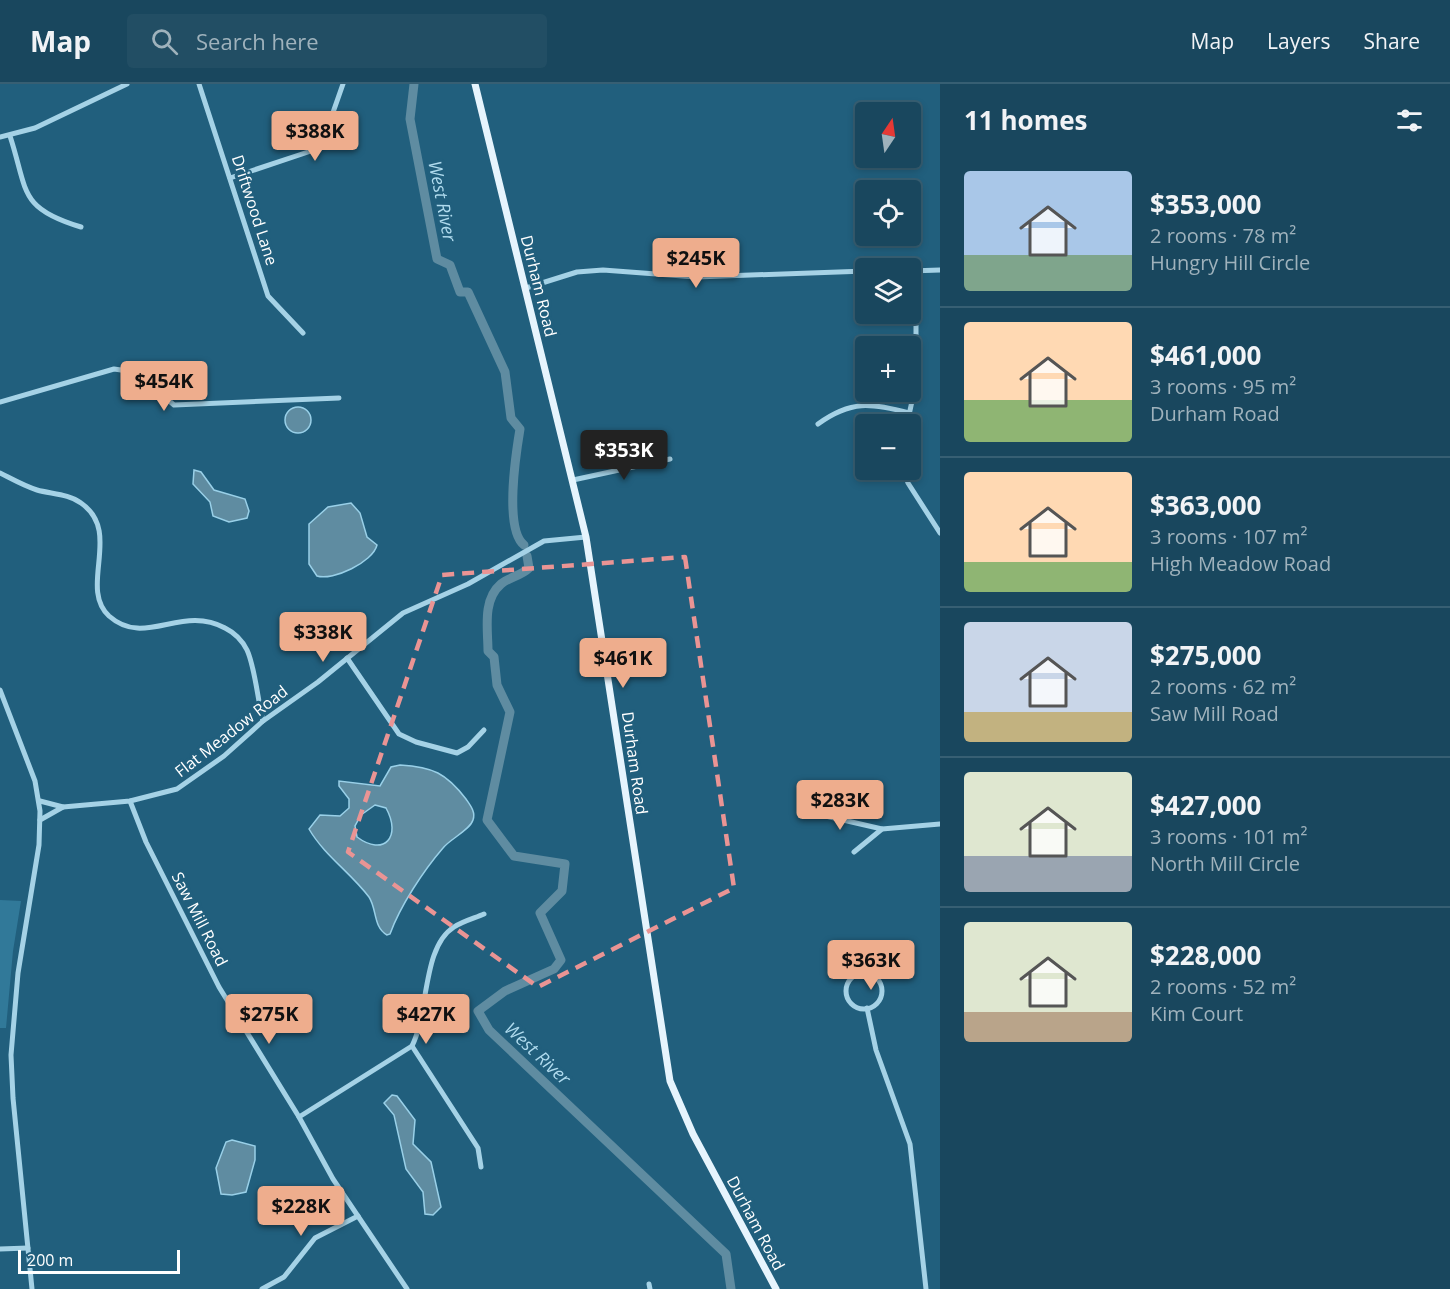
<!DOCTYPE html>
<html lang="en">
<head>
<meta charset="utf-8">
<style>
	body { margin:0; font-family:"Open Sans",sans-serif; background:#224e64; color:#f1f3f6; height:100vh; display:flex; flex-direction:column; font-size:22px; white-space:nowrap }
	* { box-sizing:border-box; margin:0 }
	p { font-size:20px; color:#9fb2bc }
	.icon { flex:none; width:33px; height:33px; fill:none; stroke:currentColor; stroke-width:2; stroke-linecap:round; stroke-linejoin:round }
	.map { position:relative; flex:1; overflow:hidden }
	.sheet { display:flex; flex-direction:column; background:#19475e; width:510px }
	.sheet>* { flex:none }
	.needle { width:39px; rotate:13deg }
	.tools { position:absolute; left:855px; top:18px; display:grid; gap:12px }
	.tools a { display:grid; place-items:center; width:66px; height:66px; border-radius:6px; background:#19475e; box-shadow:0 3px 9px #0003,0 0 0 2px #375f73; font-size:30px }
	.scale { position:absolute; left:18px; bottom:15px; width:162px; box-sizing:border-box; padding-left:6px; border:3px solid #fff; border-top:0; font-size:16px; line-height:21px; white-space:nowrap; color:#fff; -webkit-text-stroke:4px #215f7d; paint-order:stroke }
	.price { position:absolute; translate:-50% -51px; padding:0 14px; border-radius:6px; background:#eead8d; color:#111; font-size:20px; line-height:39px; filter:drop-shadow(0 2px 3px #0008) }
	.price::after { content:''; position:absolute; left:50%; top:36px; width:18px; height:14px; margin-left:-9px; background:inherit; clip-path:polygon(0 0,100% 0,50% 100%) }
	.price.active { background:#222; color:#fff }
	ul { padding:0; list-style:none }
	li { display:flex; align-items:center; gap:18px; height:150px; padding:0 24px }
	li+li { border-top:2px solid #375f73 }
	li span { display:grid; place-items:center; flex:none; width:168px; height:120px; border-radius:6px; color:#555 }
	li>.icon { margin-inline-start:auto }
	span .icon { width:72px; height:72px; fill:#fffc; stroke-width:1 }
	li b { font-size:26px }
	h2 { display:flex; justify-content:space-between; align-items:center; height:72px; padding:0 24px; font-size:26px }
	header { display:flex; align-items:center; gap:36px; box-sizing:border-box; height:84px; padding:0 30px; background:#19475e; border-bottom:2px solid #375f73 }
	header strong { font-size:28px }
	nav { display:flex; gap:33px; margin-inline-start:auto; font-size:21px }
	.search { width:420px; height:54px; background:#224e64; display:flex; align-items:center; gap:15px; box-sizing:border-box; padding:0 21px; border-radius:6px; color:#9fb2bc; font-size:22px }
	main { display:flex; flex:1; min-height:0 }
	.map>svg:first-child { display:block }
</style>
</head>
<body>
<header>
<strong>Map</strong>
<div class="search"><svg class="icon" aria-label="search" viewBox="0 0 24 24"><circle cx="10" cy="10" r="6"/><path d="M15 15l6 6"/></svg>Search here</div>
<nav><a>Map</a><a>Layers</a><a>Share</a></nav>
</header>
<main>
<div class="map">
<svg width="940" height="1205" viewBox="0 0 940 1205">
	<rect width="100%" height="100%" fill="#215f7d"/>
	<!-- green -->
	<path fill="#317999" d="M 0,816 L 21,817 L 13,867 L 6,944 L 0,944 Z"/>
	<!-- water -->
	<g fill="#5f8ca1" stroke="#99d0e8" stroke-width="1.5" fill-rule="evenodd">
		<circle cx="298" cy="336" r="13"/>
		<path d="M 194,386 L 201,388 L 214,406 L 245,415 L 249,427 L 247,434 L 229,438 L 213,432 L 210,418 L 193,400 Z"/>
		<path d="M 351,419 L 360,429 L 367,453 L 377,461 C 373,478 333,497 317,492 L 309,480 L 309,440 L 328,423 Z"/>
		<path d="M 400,681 C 433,683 446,689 466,715 C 470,721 476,728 473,736 C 470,746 450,755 443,764 C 424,786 400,822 390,850 L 387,851 C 373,843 377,825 369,813 C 351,789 324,771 309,745 L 320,731 L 340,732 L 349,724 L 349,715 L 339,702 L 339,697 L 380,702 L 391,683 ZM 375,721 L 386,724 C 402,753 384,773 357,753 L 355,742 L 361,731 Z"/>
		<path d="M 392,1011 L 397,1012 L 415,1036 L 413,1060 L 431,1078 L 441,1123 L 433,1131 L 425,1130 L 423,1108 L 406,1085 L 394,1031 L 384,1019 Z"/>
		<path d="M 232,1056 L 255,1062 L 255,1076 L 246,1108 L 232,1111 L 221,1110 L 216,1084 L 226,1058 Z"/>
	</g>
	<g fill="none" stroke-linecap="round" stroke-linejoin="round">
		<!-- river -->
		<g stroke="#5f8ca1" stroke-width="9">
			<path d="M 414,0 L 410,35 L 437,175 L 450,181 L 460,208 L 468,208 L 505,288 L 511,334 L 520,345 C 516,369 504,445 524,461"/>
			<path d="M 527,472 L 529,484 C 521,492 509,493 501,500 C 482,516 488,546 488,567 L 494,573 L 497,601 L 510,628 L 487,736 L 514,772 L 565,780 L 562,807 L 540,829 L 561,876 L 554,885 L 505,907 L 478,927 L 489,946 L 726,1170 L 731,1205"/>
		</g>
		<!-- minor -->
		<g stroke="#a5d2e6" stroke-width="5">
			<path d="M 199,0 L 268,212 L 303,249"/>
			<path d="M 10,52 C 28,107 18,124 81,143"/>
			<path d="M 0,53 L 35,44 L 127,0"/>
			<path d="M 230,94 L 311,67 L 330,37 L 343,0"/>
			<path d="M 910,187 L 940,186"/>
			<path d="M 526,204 L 577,188 L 603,186 L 696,193 L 866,187"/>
			<path d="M 0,318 L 114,285 L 135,288 L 174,321 L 339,314"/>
			<path d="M 818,340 C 851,316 871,319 909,329"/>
			<path d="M 907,340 L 916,299 L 916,187"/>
			<path d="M 904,386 L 908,399 L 940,449"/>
			<path d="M 0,389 C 12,395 24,402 37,406 C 51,410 69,410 81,419 C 123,448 78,503 109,532 C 145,564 181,520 225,544 C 235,549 242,556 247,566 C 255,583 258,618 263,637"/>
			<path d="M 573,396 L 670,375"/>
			<path d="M 347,574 L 399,650 L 416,658 L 457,669 L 468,663 L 484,646"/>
			<path d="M 0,606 L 35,697 L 40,727 L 39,761 L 18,889 L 11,971 L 13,1014 L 32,1205"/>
			<path d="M 40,717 L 63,723 L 130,717 L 177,705 L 224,672 L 263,637 L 318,598 L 403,529 L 468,500 L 544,457 L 586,453"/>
			<path d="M 130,717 L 146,758 L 219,903 L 299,1033 L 333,1095 L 407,1205"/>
			<path d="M 804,727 L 882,745"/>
			<path d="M 40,736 L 63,723"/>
			<path d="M 854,768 L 882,745 L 940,740"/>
			<circle cx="864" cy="907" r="18"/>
			<path d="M 867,924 L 876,966 L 910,1060 L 926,1205"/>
			<path d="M 412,962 L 478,1064 L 481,1083"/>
			<path d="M 299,1033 L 412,962 C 429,929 422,863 454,843 C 463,837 475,834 484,830"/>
			<path d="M 0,1165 L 28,1164"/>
			<path d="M 649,1200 L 650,1205"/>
			<path d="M 262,1205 L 284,1193 L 315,1154 L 358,1132"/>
		</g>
		<!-- major -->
		<path stroke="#e6f4fd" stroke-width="7" d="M 475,0 L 586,453 L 670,997 L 693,1050 L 776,1205"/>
	</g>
	<!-- marked area -->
	<path fill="none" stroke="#ea9494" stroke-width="4.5" stroke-dasharray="12 8" stroke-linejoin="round" d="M 685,473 L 734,804 L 538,903 L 348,768 L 442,491 Z"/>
	<g text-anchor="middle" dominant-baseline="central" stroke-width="6" stroke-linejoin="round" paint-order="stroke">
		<!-- street labels -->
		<g font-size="16" fill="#fff" stroke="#215f7d">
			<text transform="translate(255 126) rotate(72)">Driftwood Lane</text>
			<text transform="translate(539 202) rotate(76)">Durham Road</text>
			<text transform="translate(231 647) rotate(-38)">Flat Meadow Road</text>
			<text transform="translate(635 679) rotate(82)">Durham Road</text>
			<text transform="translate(200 835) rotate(63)">Saw Mill Road</text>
			<text transform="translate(756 1139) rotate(62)">Durham Road</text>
		</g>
		<!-- water labels -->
		<g font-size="18" font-style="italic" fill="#b0dbee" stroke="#215f7d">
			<text transform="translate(443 117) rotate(79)">West River</text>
			<text transform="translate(538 969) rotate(43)">West River</text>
		</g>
	</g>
</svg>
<div class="tools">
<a><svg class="needle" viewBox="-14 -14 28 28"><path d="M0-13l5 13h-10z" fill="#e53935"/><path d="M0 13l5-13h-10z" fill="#9fb2bc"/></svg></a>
<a><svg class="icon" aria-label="locate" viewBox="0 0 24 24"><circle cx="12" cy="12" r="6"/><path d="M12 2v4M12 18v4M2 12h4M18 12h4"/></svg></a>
<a><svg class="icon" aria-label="layers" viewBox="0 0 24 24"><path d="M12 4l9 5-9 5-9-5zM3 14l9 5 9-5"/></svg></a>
<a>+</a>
<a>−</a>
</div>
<div class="scale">200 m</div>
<b class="price" style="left:315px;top:78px">$388K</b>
<b class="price" style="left:696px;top:205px">$245K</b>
<b class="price" style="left:164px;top:328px">$454K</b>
<b class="price active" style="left:624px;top:397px">$353K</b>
<b class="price" style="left:323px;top:579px">$338K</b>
<b class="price" style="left:623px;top:605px">$461K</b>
<b class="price" style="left:840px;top:747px">$283K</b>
<b class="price" style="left:871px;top:907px">$363K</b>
<b class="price" style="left:269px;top:961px">$275K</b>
<b class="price" style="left:426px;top:961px">$427K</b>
<b class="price" style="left:301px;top:1153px">$228K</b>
</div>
<section class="sheet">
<h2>11 homes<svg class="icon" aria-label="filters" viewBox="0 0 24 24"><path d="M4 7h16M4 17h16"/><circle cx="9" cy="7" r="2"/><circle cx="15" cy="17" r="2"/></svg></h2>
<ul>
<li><span style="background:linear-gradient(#a9c7e8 70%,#7fa58c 0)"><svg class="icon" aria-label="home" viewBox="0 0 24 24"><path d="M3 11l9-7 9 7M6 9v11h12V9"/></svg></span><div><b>$353,000</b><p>2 rooms · 78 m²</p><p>Hungry Hill Circle</p></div></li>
<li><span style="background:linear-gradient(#ffd9b3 65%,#8fb573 0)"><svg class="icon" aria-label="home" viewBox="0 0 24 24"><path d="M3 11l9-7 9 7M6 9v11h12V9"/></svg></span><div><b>$461,000</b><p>3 rooms · 95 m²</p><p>Durham Road</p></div></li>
<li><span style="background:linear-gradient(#ffd9b3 75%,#8fb573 0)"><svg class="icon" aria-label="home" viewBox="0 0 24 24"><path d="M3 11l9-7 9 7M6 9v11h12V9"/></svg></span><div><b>$363,000</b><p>3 rooms · 107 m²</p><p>High Meadow Road</p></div></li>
<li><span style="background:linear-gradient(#c9d6e8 75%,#c2b280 0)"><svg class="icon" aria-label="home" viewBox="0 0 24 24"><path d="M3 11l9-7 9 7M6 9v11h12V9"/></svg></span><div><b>$275,000</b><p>2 rooms · 62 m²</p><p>Saw Mill Road</p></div></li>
<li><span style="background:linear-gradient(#dfe7d0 70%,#9aa5b1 0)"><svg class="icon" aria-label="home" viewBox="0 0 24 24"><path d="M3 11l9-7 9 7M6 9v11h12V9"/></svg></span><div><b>$427,000</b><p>3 rooms · 101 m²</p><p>North Mill Circle</p></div></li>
<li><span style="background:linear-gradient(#dfe7d0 75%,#b9a48a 0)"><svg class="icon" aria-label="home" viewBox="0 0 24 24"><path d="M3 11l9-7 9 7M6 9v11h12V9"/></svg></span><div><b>$228,000</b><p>2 rooms · 52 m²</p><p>Kim Court</p></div></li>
</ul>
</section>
</main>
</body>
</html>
